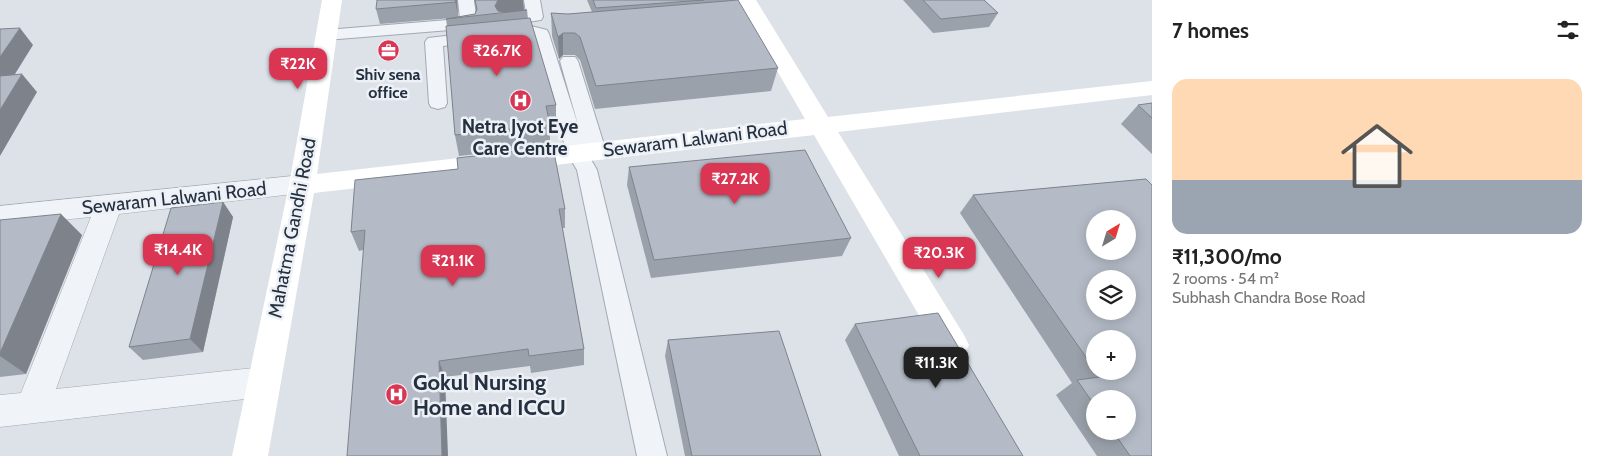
<!DOCTYPE html>
<html lang="en">
<head>
<meta charset="utf-8">
<style>
	body { margin:0; font-family:Cabin,sans-serif; background:#f6f6f6; color:#222; height:100vh; display:flex; flex-direction:column; font-size:19px; white-space:nowrap }
	* { box-sizing:border-box; margin:0 }
	p { font-size:16px; color:#767676 }
	.icon { flex:none; width:28px; height:28px; fill:none; stroke:currentColor; stroke-width:2; stroke-linecap:round; stroke-linejoin:round }
	.map { position:relative; flex:1; overflow:hidden }
	.details { display:flex; flex-direction:column; background:#fff; width:450px }
	.details>* { flex:none }
	.needle { width:32px; rotate:38deg }
	.fabs { position:absolute; left:1086px; top:210px; display:grid; gap:10px }
	.fabs a { display:grid; place-items:center; width:50px; height:50px; border-radius:50%; background:#fff; box-shadow:0 2px 12px #0003; font-size:25px }
	.price { position:absolute; translate:-50% -42px; padding:0 11px; border-radius:10px; background:#da3654; color:#fff; font-size:16px; line-height:32px; filter:drop-shadow(0 1px 2px #0008) }
	.price::after { content:''; position:absolute; left:50%; top:30px; width:15px; height:11px; margin-left:-8px; background:inherit; clip-path:polygon(0 0,100% 0,50% 100%) }
	.price.selected { background:#222; color:#fff }
	ul { padding:0; list-style:none }
	li { display:grid; align-content:center; gap:10px; height:265px; padding:0 20px }
	li span { display:grid; place-items:center; height:155px; border-radius:15px; color:#555 }
	li>.icon { margin-inline-start:auto }
	span .icon { width:90px; height:90px; fill:#fffc; stroke-width:1 }
	li b { font-size:21px }
	h2 { display:flex; justify-content:space-between; align-items:center; height:60px; padding:0 20px; font-size:21px }
	main { display:flex; flex:1; min-height:0 }
	.map>svg:first-child { display:block }
</style>
</head>
<body>
<main>
<div class="map">
<svg width="1152" height="456" viewBox="0 0 1152 456">
	<rect width="100%" height="100%" fill="#dde2e9"/>
	<g fill="none" stroke-linecap="round" stroke-linejoin="round">
		<defs>
			<g id="lane">
				<path d="M 458,0 L 474,0 L 477,24 L 475,28 L 326,40 L 320,39 L 318,35 L 320,31 L 326,30 L 460,19 Z"/>
				<path d="M 524,0 L 540,0 L 543,17 L 541,20 L 506,25 L 500,24 L 498,20 L 500,16 L 526,13 Z"/>
				<path d="M 531,26 L 547,30 L 549,34 L 579,128 L 560,61 L 563,57 L 575,57 L 578,61 L 606,151 L 603,156 L 596,158 L 589,156 L 597,170 L 667,456 L 637,456 L 577,170 L 567,153 L 533,37 L 443,46 L 447,103 L 445,107 L 438,109 L 431,107 L 429,103 L 425,42 L 428,38 Z"/>
			</g>
			<path id="street" d="M 302,175 L 311,178 L 315,185 L 311,192 L 119,214 L 56,389 L 263,367 L 275,371 L 279,382 L 275,393 L 263,397 L 0,427 L 0,395 L 21,393 L 91,217 L 0,226 L 0,206 Z"/>
		</defs>
		<!-- lane casing -->
		<use href="#lane" stroke="#a2a9b3" stroke-width="2"/>
		<!-- street casing -->
		<use href="#street" stroke="#a2a9b3" stroke-width="1"/>
		<!-- lane -->
		<use href="#lane" fill="#f0f3f7" fill-rule="evenodd"/>
		<!-- street -->
		<use href="#street" fill="#f0f3f7" fill-rule="evenodd"/>
		<!-- secondary -->
		<path fill="#fff" fill-rule="evenodd" d="M 322,0 L 342,0 L 317,174 L 805,119 L 736,0 L 756,0 L 828,117 L 1152,81 L 1152,95 L 838,132 L 964,335 L 969,345 L 964,355 L 953,359 L 942,355 L 814,135 L 314,193 L 268,456 L 232,456 L 289,185 Z"/>
	</g>
	<!-- wall -->
	<g fill="#9ba1aa" fill-rule="evenodd">
		<path d="M 457,0 L 458,17 L 475,14 L 476,10 L 474,0 L 523,0 L 524,10 L 527,10 L 528,19 L 556,105 L 556,126 L 550,127 L 550,146 L 459,156 L 455,135 L 447,26 L 446,19 L 452,18 L 380,24 L 376,9 Z"/>
		<path d="M 587,0 L 729,0 L 778,68 L 771,91 L 595,109 L 580,60 L 575,55 L 563,55 L 559,59 L 552,36 L 551,13 L 568,14 L 592,12 Z"/>
		<path d="M 903,0 L 984,0 L 998,13 L 989,27 L 933,33 Z"/>
		<path d="M 1152,103 L 1152,154 L 1121,124 L 1138,105 Z"/>
		<path d="M 629,167 L 851,238 L 842,256 L 651,278 L 627,185 Z"/>
		<path d="M 1146,179 L 1152,456 L 1097,456 L 1056,395 L 1072,383 L 960,213 L 973,195 ZM 1095,339 L 1128,371 L 1095,371 ZM 1095,399 L 1128,431 L 1095,431 Z"/>
		<path d="M 223,202 L 233,217 L 203,352 L 143,360 L 129,347 Z"/>
		<path d="M 565,209 L 565,228 L 562,228 L 584,349 L 584,365 L 531,373 L 530,366 L 445,377 L 363,250 L 359,251 L 351,232 Z"/>
		<path d="M 0,220 L 82,235 L 26,374 L 0,377 Z"/>
		<path d="M 855,324 L 1023,456 L 899,456 L 845,340 Z"/>
		<path d="M 668,340 L 821,456 L 685,456 L 665,356 Z"/>
	</g>
	<!-- shaded-wall -->
	<g fill="#7e838b">
		<path d="M 455,0 L 457,0 L 458,17 Z"/>
		<path d="M 498,0 L 523,0 L 524,10 L 495,13 L 495,6 Z"/>
		<path d="M 20,28 L 33,45 L 2,95 L 0,93 L 0,57 Z"/>
		<path d="M 563,33 L 563,55 L 559,59 L 558,37 Z"/>
		<path d="M 22,74 L 37,92 L 0,156 L 0,110 Z"/>
		<path d="M 223,202 L 233,217 L 203,352 L 190,339 Z"/>
		<path d="M 61,214 L 82,235 L 26,374 L 0,356 L 0,353 Z"/>
		<path d="M 439,361 L 445,377 L 448,456 L 442,456 Z"/>
	</g>
	<!-- building -->
	<g fill="#b4bbc6" stroke="#7e838b" fill-rule="evenodd">
		<path d="M 377,0 L 455,0 L 456,2 L 376,9 Z"/>
		<path d="M 475,0 L 498,0 L 495,6 L 498,11 L 504,12 L 527,10 L 446,19 L 475,14 L 477,9 Z"/>
		<path d="M 593,0 L 704,0 L 596,8 Z"/>
		<path d="M 738,0 L 778,68 L 596,86 L 580,37 L 575,33 L 563,33 L 558,37 L 551,13 L 568,14 Z"/>
		<path d="M 923,0 L 984,0 L 998,13 L 941,19 Z"/>
		<path d="M 530,18 L 556,105 L 546,106 L 550,125 L 455,135 L 446,26 Z"/>
		<path d="M 20,28 L 0,57 L 0,29 Z"/>
		<path d="M 22,74 L 0,110 L 0,76 Z"/>
		<path d="M 1152,103 L 1152,118 L 1138,105 Z"/>
		<path d="M 553,147 L 565,209 L 559,209 L 584,349 L 529,356 L 528,349 L 439,361 L 442,456 L 347,456 L 365,230 L 351,232 L 355,180 L 458,169 L 457,158 Z"/>
		<path d="M 805,150 L 851,238 L 654,260 L 629,167 Z"/>
		<path d="M 1146,179 L 1152,185 L 1152,456 L 1130,456 L 1113,431 L 1128,431 L 1128,399 L 1095,399 L 1095,406 L 1077,380 L 1100,377 L 1096,371 L 1128,371 L 1128,339 L 1095,339 L 1095,370 L 973,195 ZM 1095,219 L 1128,219 L 1128,251 L 1095,251 ZM 1095,279 L 1128,279 L 1128,311 L 1095,311 Z"/>
		<path d="M 223,202 L 190,339 L 129,347 L 171,208 Z"/>
		<path d="M 61,214 L 0,353 L 0,220 Z"/>
		<path d="M 938,313 L 1023,456 L 920,456 L 855,324 Z"/>
		<path d="M 779,331 L 821,456 L 692,456 L 668,340 Z"/>
	</g>
	<!-- icons -->
	<defs>
		<symbol id="office-disc" viewBox="-11 -11 22 22"><circle r="9.5" fill="#da3654" stroke="#edf1f6"/><path d="M-6-3h4V-5.5h4V-3h4V5H-6ZM-1-4.5V-3h2v-1.5ZM-6 0V1H6V0Z" fill="#fff"/></symbol>
		<symbol id="hospital-disc" viewBox="-11 -11 22 22"><circle r="9.5" fill="#da3654" stroke="#edf1f6"/><path d="M-5-5h3v3.5h4V-5h3V5h-3V1.5h-4V5h-3Z" fill="#fff"/></symbol>
	</defs>
	<g fill-rule="evenodd">
		<use href="#office-disc" x="376" y="38" width="25" height="25"/>
		<use href="#hospital-disc" x="508" y="88" width="25" height="25"/>
		<use href="#hospital-disc" x="384" y="382" width="25" height="25"/>
	</g>
	<g text-anchor="middle" dominant-baseline="central" stroke-width="5" stroke-linejoin="round" paint-order="stroke">
		<!-- far-poi labels -->
		<g font-size="16" font-weight="bold" fill="#253041" stroke="#edf1f6">
			<text x="388" y="74">Shiv sena<tspan x="388" dy="18">office</tspan></text>
		</g>
		<!-- poi labels -->
		<g font-size="19" font-weight="bold" fill="#253041" stroke="#edf1f6">
			<text x="520" y="126">Netra Jyot Eye<tspan x="520" dy="22">Care Centre</tspan></text>
		</g>
		<!-- street labels -->
		<g font-size="19" fill="#253041" stroke="#edf1f6">
			<text transform="translate(695 139) rotate(-7)">Sewaram Lalwani Road</text>
			<text transform="translate(174 198) rotate(-6)">Sewaram Lalwani Road</text>
			<text transform="translate(292 228) rotate(-79)">Mahatma Gandhi Road</text>
		</g>
		<!-- near-poi labels -->
		<g font-size="22" font-weight="bold" fill="#253041" stroke="#edf1f6" text-anchor="start">
			<text x="413" y="382">Gokul Nursing<tspan x="413" dy="25">Home and ICCU</tspan></text>
		</g>
	</g>
</svg>
<div class="fabs">
<a><svg class="needle" viewBox="-14 -14 28 28"><path d="M0-13l5 13h-10z" fill="#e53935"/><path d="M0 13l5-13h-10z" fill="#767676"/></svg></a>
<a><svg class="icon" aria-label="layers" viewBox="0 0 24 24"><path d="M12 4l9 5-9 5-9-5zM3 14l9 5 9-5"/></svg></a>
<a>+</a>
<a>−</a>
</div>
<b class="price" style="left:497px;top:77px">₹26.7K</b>
<b class="price" style="left:298px;top:90px">₹22K</b>
<b class="price" style="left:735px;top:205px">₹27.2K</b>
<b class="price" style="left:178px;top:276px">₹14.4K</b>
<b class="price" style="left:939px;top:279px">₹20.3K</b>
<b class="price" style="left:453px;top:287px">₹21.1K</b>
<b class="price selected" style="left:936px;top:389px">₹11.3K</b>
</div>
<section class="details">
<h2>7 homes<svg class="icon" aria-label="filters" viewBox="0 0 24 24"><path d="M4 7h16M4 17h16"/><circle cx="9" cy="7" r="2"/><circle cx="15" cy="17" r="2"/></svg></h2>
<ul>
<li><span style="background:linear-gradient(#ffd9b3 65%,#9aa5b1 0)"><svg class="icon" aria-label="home" viewBox="0 0 24 24"><path d="M3 11l9-7 9 7M6 9v11h12V9"/></svg></span><div><b>₹11,300/mo</b><p>2 rooms · 54 m²</p><p>Subhash Chandra Bose Road</p></div></li>
</ul>
</section>
</main>
</body>
</html>
